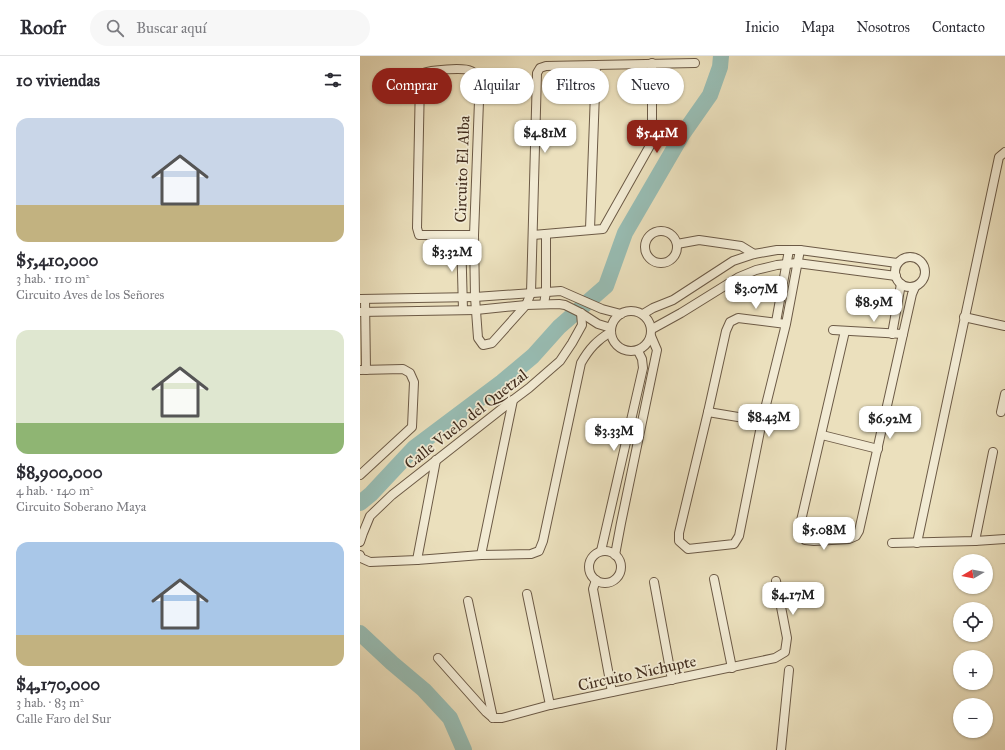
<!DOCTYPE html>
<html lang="es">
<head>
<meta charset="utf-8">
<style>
	body { margin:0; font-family:"IM FELL Great Primer",serif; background:#f7f7f7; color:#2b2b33; height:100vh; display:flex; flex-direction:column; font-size:15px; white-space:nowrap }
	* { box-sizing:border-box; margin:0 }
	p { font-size:13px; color:#7c7c81 }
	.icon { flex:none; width:22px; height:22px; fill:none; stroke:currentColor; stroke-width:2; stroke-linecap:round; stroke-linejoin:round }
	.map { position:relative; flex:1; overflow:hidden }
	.side { display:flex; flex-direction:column; background:#fff; width:360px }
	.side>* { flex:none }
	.top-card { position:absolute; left:12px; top:12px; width:380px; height:36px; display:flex; gap:8px }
	.needle { width:26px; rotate:260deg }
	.tools { position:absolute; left:593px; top:498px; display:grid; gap:8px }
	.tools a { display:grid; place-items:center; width:40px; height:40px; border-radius:50%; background:#fff; box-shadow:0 1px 3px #0004; font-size:20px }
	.price { position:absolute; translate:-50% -34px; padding:0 9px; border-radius:8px; background:#fff; color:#222; font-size:13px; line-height:26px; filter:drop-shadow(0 1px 2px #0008) }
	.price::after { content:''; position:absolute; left:50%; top:24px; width:12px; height:9px; margin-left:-6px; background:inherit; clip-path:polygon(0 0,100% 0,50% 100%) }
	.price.selected { background:#8f2418; color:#fff }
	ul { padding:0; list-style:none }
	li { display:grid; align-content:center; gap:8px; height:212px; padding:0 16px }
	li span { display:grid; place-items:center; height:124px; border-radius:12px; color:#555 }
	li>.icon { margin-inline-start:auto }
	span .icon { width:72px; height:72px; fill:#fffc; stroke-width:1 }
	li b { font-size:17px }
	h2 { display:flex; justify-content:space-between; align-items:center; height:48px; padding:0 16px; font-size:17px }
	.chip { padding:0 14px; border-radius:18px; background:#fff; box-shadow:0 1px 3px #0004; font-size:14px; line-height:36px }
	.chip.selected { background:#8f2418; color:#fff }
	header { display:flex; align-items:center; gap:24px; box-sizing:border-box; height:56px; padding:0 20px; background:#fff; border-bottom:1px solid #e1e1e2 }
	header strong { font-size:19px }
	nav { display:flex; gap:22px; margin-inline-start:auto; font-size:14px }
	.search { width:280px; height:36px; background:#f7f7f7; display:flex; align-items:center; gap:10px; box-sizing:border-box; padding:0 14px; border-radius:22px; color:#7c7c81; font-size:15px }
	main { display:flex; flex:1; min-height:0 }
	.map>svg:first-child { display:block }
</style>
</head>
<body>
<header>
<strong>Roofr</strong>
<div class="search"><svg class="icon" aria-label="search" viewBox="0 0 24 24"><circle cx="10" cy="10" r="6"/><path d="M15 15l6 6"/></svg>Buscar aquí</div>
<nav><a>Inicio</a><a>Mapa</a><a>Nosotros</a><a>Contacto</a></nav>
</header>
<main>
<section class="side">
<h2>10 viviendas<svg class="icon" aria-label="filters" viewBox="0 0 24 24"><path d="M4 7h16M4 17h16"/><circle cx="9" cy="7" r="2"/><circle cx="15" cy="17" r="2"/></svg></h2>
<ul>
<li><span style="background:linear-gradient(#c9d6e8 70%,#c2b280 0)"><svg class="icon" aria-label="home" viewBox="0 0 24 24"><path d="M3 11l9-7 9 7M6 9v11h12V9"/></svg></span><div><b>$5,410,000</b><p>3 hab. · 110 m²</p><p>Circuito Aves de los Señores</p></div></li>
<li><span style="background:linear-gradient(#dfe7d0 75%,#8fb573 0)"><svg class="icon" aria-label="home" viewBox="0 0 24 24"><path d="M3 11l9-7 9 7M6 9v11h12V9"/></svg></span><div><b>$8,900,000</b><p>4 hab. · 140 m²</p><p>Circuito Soberano Maya</p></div></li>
<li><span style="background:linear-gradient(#a9c7e8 75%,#c2b280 0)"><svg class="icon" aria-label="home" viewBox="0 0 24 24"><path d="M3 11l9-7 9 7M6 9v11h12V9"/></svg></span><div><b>$4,170,000</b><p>3 hab. · 83 m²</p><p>Calle Faro del Sur</p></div></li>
</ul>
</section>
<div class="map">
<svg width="645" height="694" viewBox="0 0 645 694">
	<rect width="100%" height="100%" fill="#ebe0bd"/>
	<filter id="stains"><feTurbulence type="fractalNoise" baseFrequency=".005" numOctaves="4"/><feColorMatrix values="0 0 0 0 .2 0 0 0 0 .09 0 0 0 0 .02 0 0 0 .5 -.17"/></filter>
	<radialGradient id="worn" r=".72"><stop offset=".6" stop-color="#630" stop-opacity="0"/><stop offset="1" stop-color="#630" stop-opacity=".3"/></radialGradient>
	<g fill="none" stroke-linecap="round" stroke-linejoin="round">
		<!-- river -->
		<g stroke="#98bdb4" stroke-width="16">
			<path d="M 0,447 L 11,438 L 54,392 L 142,326 L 173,300 L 199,271 L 246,230 L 265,177 L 322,79 L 350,39 L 360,11 L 361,0"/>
			<path d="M 0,577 L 32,607 L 64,634 L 90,662 L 104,694"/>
		</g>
		<defs>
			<g id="street">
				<path d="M 230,173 L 236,9"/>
				<circle cx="301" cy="191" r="16"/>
				<path d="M 101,179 L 103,254"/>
				<path d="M 114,179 L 59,179 L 57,172 L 60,24 L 63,17 C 70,14 104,11 111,15 C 112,15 115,18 116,19 C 119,26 118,37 119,45 L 114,179 L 115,241 L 118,282 L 123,289 L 132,287 L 166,249 L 171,237 L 177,17 L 180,12 L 186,10 L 335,7"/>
				<path d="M 173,179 L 243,173 L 292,86 L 292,7"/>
				<path d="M 317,188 L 339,184 L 381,190 L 394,198"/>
				<circle cx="550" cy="216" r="15"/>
				<path d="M 0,243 L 115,241 L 201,235 L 242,253 L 261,258"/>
				<path d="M 5,243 L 6,314"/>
				<path d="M 184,248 L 186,236 L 186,178"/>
				<circle cx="271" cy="275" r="20"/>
				<path d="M 0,256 L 116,254 L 166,249 L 199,248 L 205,249 L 221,257 L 238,268 L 251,272"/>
				<path d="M 283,258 L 293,252 L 313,244 L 373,205 L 394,198 L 417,194 L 440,194 L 537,207"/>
				<path d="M 604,261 L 645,270"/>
				<path d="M 416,266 L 429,194"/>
				<path d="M 426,268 L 378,262 L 370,266 L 366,275 L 348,356 L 319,477 L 319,485 L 328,493 L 374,488 L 379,480 L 402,365 L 426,268 L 440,194"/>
				<path d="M 292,273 L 321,257 L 379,221 L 396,214 L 417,209 L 437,207 L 536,220"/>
				<path d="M 473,274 L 543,278"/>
				<path d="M 485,275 L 440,469 L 440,478 L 445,484 L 454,485 L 489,483 L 496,480 L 499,475 L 552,238 L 555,231"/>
				<path d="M 532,278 L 541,228"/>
				<path d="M 0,314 L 43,313 L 50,317 L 54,326 L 52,371 L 0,419"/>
				<path d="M 348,356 L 402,365"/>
				<path d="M 641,356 L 645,338"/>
				<path d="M 462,379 L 518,393"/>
				<path d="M 615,485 L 633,396"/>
				<path d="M 0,486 L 3,477 L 10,460 L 32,439 L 153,344 L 169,332 L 200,305 L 212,287 L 222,269 L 221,257"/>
				<path d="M 532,487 L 615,485 L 645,483"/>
				<path d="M 557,487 L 639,101 L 645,96"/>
				<path d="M 241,495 L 283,312 L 282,303 L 278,295"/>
				<circle cx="245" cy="511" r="16"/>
				<path d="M 0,499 L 1,502 L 10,506 L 57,504 L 121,499 L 171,498 L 179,495 L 183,485 L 221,307 C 229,293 237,284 251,276"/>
				<path d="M 121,499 L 153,344"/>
				<path d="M 255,499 L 261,467 L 297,294 L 291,280"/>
				<path d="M 57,504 L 76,404"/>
				<path d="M 354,523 L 372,612"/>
				<path d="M 236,524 L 233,533 L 252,636"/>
				<path d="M 294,526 L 312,624"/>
				<path d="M 167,538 L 190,649"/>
				<path d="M 108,545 L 133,662"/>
				<path d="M 78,602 L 126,656 L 133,662"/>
				<path d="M 133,662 L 142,662 L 190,649 L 415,602 L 425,596 L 427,582 L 416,525"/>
				<path d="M 421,694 L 429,614"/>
			</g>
		</defs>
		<!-- street casing -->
		<use href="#street" stroke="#6c5a46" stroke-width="10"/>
		<!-- street -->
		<use href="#street" stroke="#f2ebd4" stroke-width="8"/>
	</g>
	<g text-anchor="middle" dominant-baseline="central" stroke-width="3.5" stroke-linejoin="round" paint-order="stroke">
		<!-- street labels -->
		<g font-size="16" fill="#422d1e" stroke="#f2ebd4">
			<text transform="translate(102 113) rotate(-88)">Circuito El Alba</text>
			<text transform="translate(106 363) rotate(-38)">Calle Vuelo del Quetzal</text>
			<text transform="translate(277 617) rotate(-12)">Circuito Nichupte</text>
		</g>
	</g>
	<rect width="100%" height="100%" filter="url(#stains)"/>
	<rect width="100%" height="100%" fill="url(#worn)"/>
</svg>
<div class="tools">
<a><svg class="needle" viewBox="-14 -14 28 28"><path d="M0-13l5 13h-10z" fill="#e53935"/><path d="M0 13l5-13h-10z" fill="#7c7c81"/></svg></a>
<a><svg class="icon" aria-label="locate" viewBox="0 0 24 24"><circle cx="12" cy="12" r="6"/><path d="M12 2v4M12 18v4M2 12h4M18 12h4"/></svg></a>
<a>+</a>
<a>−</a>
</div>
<b class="price" style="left:185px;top:98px">$4.81M</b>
<b class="price selected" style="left:297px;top:98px">$5.41M</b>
<b class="price" style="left:92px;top:217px">$3.32M</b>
<b class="price" style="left:396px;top:254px">$3.07M</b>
<b class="price" style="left:514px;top:267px">$8.9M</b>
<b class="price" style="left:409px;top:382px">$8.43M</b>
<b class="price" style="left:530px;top:384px">$6.92M</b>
<b class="price" style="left:254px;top:396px">$3.33M</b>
<b class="price" style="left:464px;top:495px">$5.08M</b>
<b class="price" style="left:433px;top:560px">$4.17M</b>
<div class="top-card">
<a class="chip selected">Comprar</a>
<a class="chip">Alquilar</a>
<a class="chip">Filtros</a>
<a class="chip">Nuevo</a>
</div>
</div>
</main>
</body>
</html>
